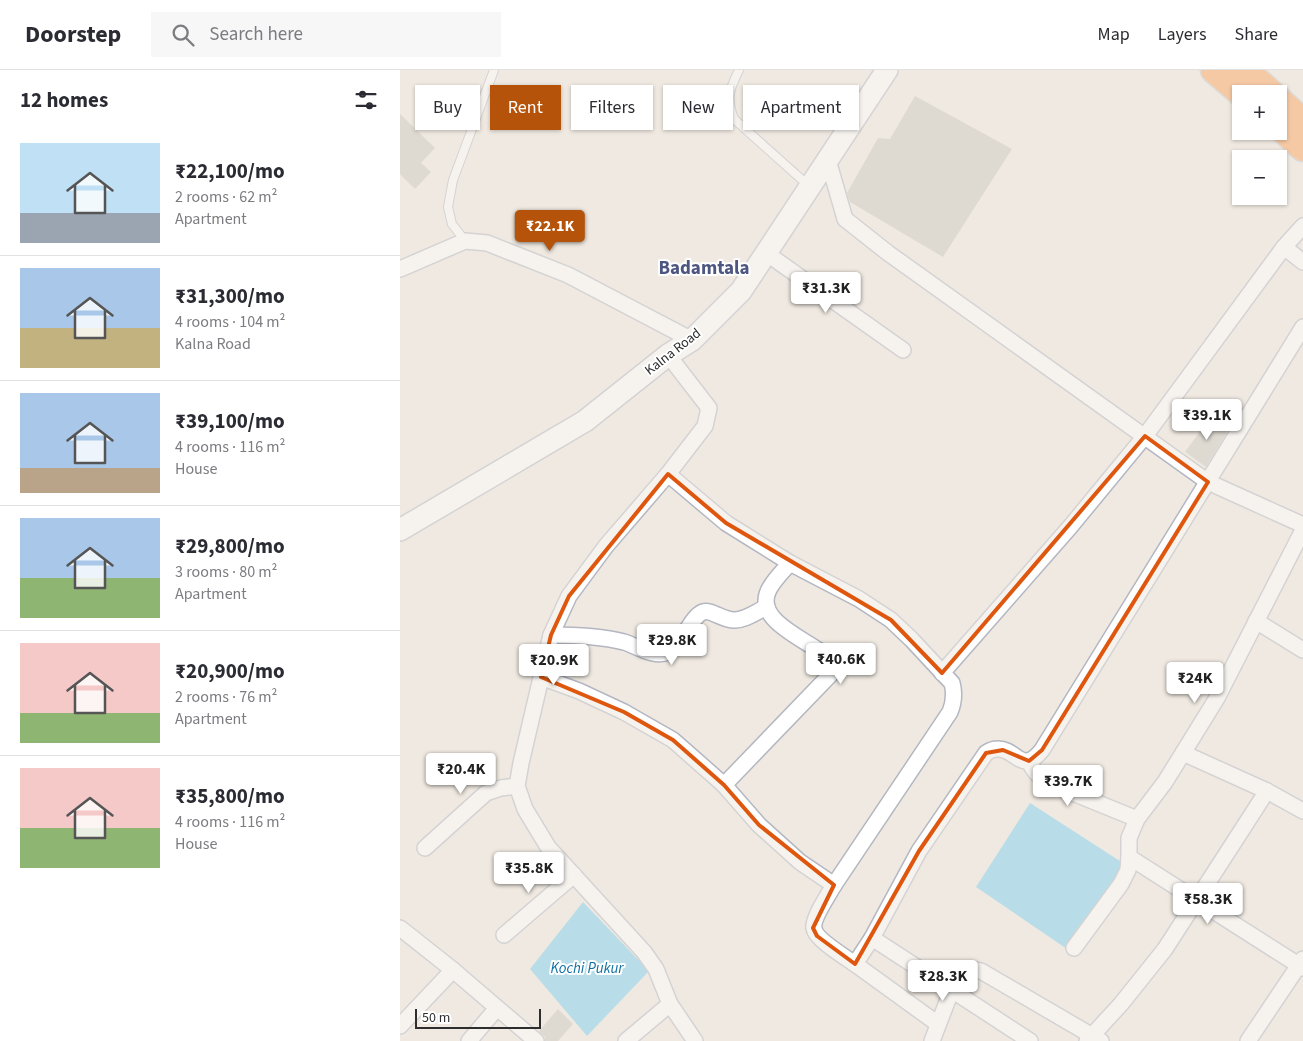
<!DOCTYPE html>
<html lang="en">
<head>
<meta charset="utf-8">
<style>
	body { margin:0; font-family:"Source Sans 3",sans-serif; background:#f7f7f7; color:#2b2b33; height:100vh; display:flex; flex-direction:column; font-size:19px; white-space:nowrap }
	* { box-sizing:border-box; margin:0 }
	p { font-size:16px; color:#7c7c81 }
	.icon { flex:none; width:28px; height:28px; fill:none; stroke:currentColor; stroke-width:2; stroke-linecap:round; stroke-linejoin:round }
	.map { position:relative; flex:1; overflow:hidden }
	.side { display:flex; flex-direction:column; background:#fff; width:400px }
	.side>* { flex:none }
	.hud { position:absolute; left:15px; top:15px; width:475px; height:45px; display:flex; gap:10px }
	.fabs { position:absolute; left:832px; top:15px; display:grid; gap:10px }
	.fabs a { display:grid; place-items:center; width:55px; height:55px; border-radius:0px; background:#fff; box-shadow:0 1px 4px #0004; font-size:25px }
	.scale { position:absolute; left:15px; bottom:12px; width:126px; box-sizing:border-box; padding-left:5px; border:2px solid #2e2e2e; border-top:0; font-size:14px; line-height:18px; white-space:nowrap; color:#2e2e2e; -webkit-text-stroke:4px #fff; paint-order:stroke }
	.price { position:absolute; translate:-50% -42px; padding:0 11px; border-radius:5px; background:#fff; color:#222; font-size:16px; line-height:32px; filter:drop-shadow(0 1px 2px #0008) }
	.price::after { content:''; position:absolute; left:50%; top:30px; width:15px; height:11px; margin-left:-8px; background:inherit; clip-path:polygon(0 0,100% 0,50% 100%) }
	.price.selected { background:#b45309; color:#fff }
	ul { padding:0; list-style:none }
	li { display:flex; align-items:center; gap:15px; height:125px; padding:0 20px }
	li+li { border-top:1px solid #e1e1e2 }
	li span { display:grid; place-items:center; flex:none; width:140px; height:100px; border-radius:0px; color:#555 }
	li>.icon { margin-inline-start:auto }
	span .icon { width:60px; height:60px; fill:#fffc; stroke-width:1 }
	li b { font-size:21px }
	h2 { display:flex; justify-content:space-between; align-items:center; height:60px; padding:0 20px; font-size:21px }
	.chip { padding:0 18px; border-radius:0px; background:#fff; box-shadow:0 1px 4px #0004; font-size:18px; line-height:45px }
	.chip.selected { background:#b45309; color:#fff }
	header { display:flex; align-items:center; gap:30px; box-sizing:border-box; height:70px; padding:0 25px; background:#fff; border-bottom:1px solid #e1e1e2 }
	header strong { font-size:24px }
	nav { display:flex; gap:28px; margin-inline-start:auto; font-size:18px }
	.search { width:350px; height:45px; background:#f7f7f7; display:flex; align-items:center; gap:12px; box-sizing:border-box; padding:0 18px; border-radius:0px; color:#7c7c81; font-size:19px }
	main { display:flex; flex:1; min-height:0 }
	.map>svg:first-child { display:block }
</style>
</head>
<body>
<header>
<strong>Doorstep</strong>
<div class="search"><svg class="icon" aria-label="search" viewBox="0 0 24 24"><circle cx="10" cy="10" r="6"/><path d="M15 15l6 6"/></svg>Search here</div>
<nav><a>Map</a><a>Layers</a><a>Share</a></nav>
</header>
<main>
<section class="side">
<h2>12 homes<svg class="icon" aria-label="filters" viewBox="0 0 24 24"><path d="M4 7h16M4 17h16"/><circle cx="9" cy="7" r="2"/><circle cx="15" cy="17" r="2"/></svg></h2>
<ul>
<li><span style="background:linear-gradient(#bfe0f5 70%,#9aa5b1 0)"><svg class="icon" aria-label="home" viewBox="0 0 24 24"><path d="M3 11l9-7 9 7M6 9v11h12V9"/></svg></span><div><b>₹22,100/mo</b><p>2 rooms · 62 m²</p><p>Apartment</p></div></li>
<li><span style="background:linear-gradient(#a9c7e8 60%,#c2b280 0)"><svg class="icon" aria-label="home" viewBox="0 0 24 24"><path d="M3 11l9-7 9 7M6 9v11h12V9"/></svg></span><div><b>₹31,300/mo</b><p>4 rooms · 104 m²</p><p>Kalna Road</p></div></li>
<li><span style="background:linear-gradient(#a9c7e8 75%,#b9a48a 0)"><svg class="icon" aria-label="home" viewBox="0 0 24 24"><path d="M3 11l9-7 9 7M6 9v11h12V9"/></svg></span><div><b>₹39,100/mo</b><p>4 rooms · 116 m²</p><p>House</p></div></li>
<li><span style="background:linear-gradient(#a9c7e8 60%,#8fb573 0)"><svg class="icon" aria-label="home" viewBox="0 0 24 24"><path d="M3 11l9-7 9 7M6 9v11h12V9"/></svg></span><div><b>₹29,800/mo</b><p>3 rooms · 80 m²</p><p>Apartment</p></div></li>
<li><span style="background:linear-gradient(#f6c9c9 70%,#8fb573 0)"><svg class="icon" aria-label="home" viewBox="0 0 24 24"><path d="M3 11l9-7 9 7M6 9v11h12V9"/></svg></span><div><b>₹20,900/mo</b><p>2 rooms · 76 m²</p><p>Apartment</p></div></li>
<li><span style="background:linear-gradient(#f6c9c9 60%,#8fb573 0)"><svg class="icon" aria-label="home" viewBox="0 0 24 24"><path d="M3 11l9-7 9 7M6 9v11h12V9"/></svg></span><div><b>₹35,800/mo</b><p>4 rooms · 116 m²</p><p>House</p></div></li>
</ul>
</section>
<div class="map">
<svg width="903" height="971" viewBox="0 0 903 971">
	<rect width="100%" height="100%" fill="#efe9e1"/>
	<!-- water -->
	<g fill="#75cff0">
		<path d="M 630,733 L 726,795 L 667,879 L 576,817 Z"/>
		<path d="M 183,832 L 249,901 L 187,966 L 130,899 Z"/>
	</g>
	<!-- building -->
	<g fill="#cbc7bf">
		<path d="M 515,26 L 612,79 L 543,187 L 450,132 L 447,123 L 478,68 L 490,69 Z"/>
		<path d="M 0,44 L 35,78 L 21,93 L 31,102 L 15,119 L 0,104 Z"/>
		<path d="M 811,346 L 829,359 L 806,397 L 785,382 Z"/>
		<path d="M 158,939 L 173,954 L 158,971 L 145,971 L 145,967 L 139,961 Z"/>
	</g>
	<g fill="none" stroke-linecap="round" stroke-linejoin="round">
		<defs>
			<g id="lane">
				<path d="M 339,0 C 329,20 326,28 334,49 L 409,116"/>
				<path d="M 65,171 L 52,154 L 48,137 L 53,110 L 94,0"/>
			</g>
			<g id="street">
				<path d="M 428,90 L 445,149 L 488,183 L 808,412 L 903,455"/>
				<path d="M 903,156 L 884,177 L 903,192"/>
				<path d="M 366,183 L 503,280"/>
				<path d="M 0,199 L 65,171 L 87,173 L 168,205 L 292,270"/>
				<path d="M 268,285 L 309,338 L 305,356 L 268,404 L 206,476 L 169,526 L 151,565 L 121,693 L 117,716 L 125,739 L 148,777 L 244,882 L 256,899 L 270,934 L 295,971"/>
				<path d="M 268,404 L 326,453 L 390,493 L 459,529 L 491,550 L 512,570 L 552,613 C 555,624 554,632 550,642 L 434,815"/>
				<path d="M 903,460 L 817,628 L 783,683 L 867,721 L 903,741"/>
				<path d="M 856,551 L 903,580"/>
				<path d="M 151,565 C 176,565 200,566 224,572 C 237,576 254,588 268,582 C 282,576 290,547 303,542 C 311,539 324,551 335,550 C 346,550 357,541 367,537"/>
				<path d="M 542,603 L 670,457 L 745,366 L 884,177"/>
				<path d="M 141,607 L 179,621 L 224,642 L 273,670 L 324,715 L 359,755 L 400,792 L 434,815 C 429,824 412,849 414,858 C 415,869 445,887 455,894 L 472,868 L 519,781 L 586,683 C 589,681 594,679 597,679 C 617,678 621,706 642,680 L 903,257"/>
				<path d="M 629,691 C 634,703 641,708 651,714 L 737,749"/>
				<path d="M 324,715 L 430,605 L 432,596 C 430,593 429,589 426,586 C 407,569 349,550 371,516 C 376,508 384,500 390,493"/>
				<path d="M 25,778 L 86,723 L 101,718 L 117,716"/>
				<path d="M 729,787 L 903,898"/>
				<path d="M 0,858 L 53,900 L 136,971"/>
				<path d="M 104,865 L 174,805"/>
				<path d="M 472,868 L 630,971"/>
				<path d="M 674,878 L 721,814 L 728,800 L 729,787 L 729,768 L 737,749 L 765,712 L 783,683"/>
				<path d="M 455,894 L 538,954"/>
				<path d="M 0,956 L 53,900"/>
				<path d="M 69,971 L 97,938"/>
				<path d="M 226,971 L 270,934"/>
				<path d="M 532,971 L 552,919 L 563,902 L 571,899 L 581,901 L 701,971"/>
				<path d="M 687,971 L 721,934 L 765,879 L 867,721"/>
				<path d="M 848,971 L 903,889"/>
			</g>
			<path id="secondary" d="M 0,460 L 185,351 L 268,285 L 292,270 L 341,221 L 487,0"/>
			<g id="highway">
				<path d="M 814,0 L 842,24"/>
				<path d="M 845,0 L 872,24"/>
				<path d="M 879,30 L 903,52"/>
				<path d="M 879,56 L 903,78"/>
			</g>
		</defs>
		<!-- lane casing -->
		<use href="#lane" stroke="#b4b7c1" stroke-width="10"/>
		<!-- street casing -->
		<use href="#street" stroke="#b4b7c1" stroke-width="18"/>
		<!-- secondary casing -->
		<use href="#secondary" stroke="#b4b7c1" stroke-width="24"/>
		<!-- highway casing -->
		<use href="#highway" stroke="#c9c9c9" stroke-width="29"/>
		<!-- lane -->
		<use href="#lane" stroke="#fff" stroke-width="8"/>
		<!-- street -->
		<use href="#street" stroke="#fff" stroke-width="15"/>
		<!-- secondary -->
		<use href="#secondary" stroke="#fff" stroke-width="21"/>
		<!-- highway -->
		<use href="#highway" stroke="#ffa35c" stroke-width="26"/>
	</g>
	<!-- marked area -->
	<path d="M0 0H903V971H0ZM 745,366 L 808,412 L 642,680 L 629,691 L 603,680 L 586,683 L 519,781 L 455,894 L 417,866 L 413,858 L 434,815 L 359,755 L 324,715 L 273,670 L 224,642 L 141,607 L 151,565 L 169,526 L 268,404 L 326,453 L 491,550 L 542,603 Z" fill="#efe9e1" fill-opacity=".55" fill-rule="evenodd"/>
	<path fill="none" stroke="#df570e" stroke-width="4" stroke-linejoin="round" d="M 745,366 L 808,412 L 642,680 L 629,691 L 603,680 L 586,683 L 519,781 L 455,894 L 417,866 L 413,858 L 434,815 L 359,755 L 324,715 L 273,670 L 224,642 L 141,607 L 151,565 L 169,526 L 268,404 L 326,453 L 491,550 L 542,603 Z"/>
	<g text-anchor="middle" dominant-baseline="central" stroke-width="4" stroke-linejoin="round" paint-order="stroke">
		<!-- street labels -->
		<g font-size="14" fill="#2e2e2e" stroke="#fff">
			<text transform="translate(273 282) rotate(-38)">Kalna Road</text>
		</g>
		<!-- water labels -->
		<g font-size="15" font-style="italic" fill="#0d6fa3" stroke="#fff">
			<text x="187" y="898">Kochi Pukur</text>
		</g>
		<!-- district labels -->
		<g font-size="19" font-weight="bold" fill="#4d5680" stroke="#fff">
			<text x="304" y="198">Badamtala</text>
		</g>
	</g>
</svg>
<div class="fabs">
<a>+</a>
<a>−</a>
</div>
<div class="scale">50 m</div>
<b class="price selected" style="left:150px;top:182px">₹22.1K</b>
<b class="price" style="left:426px;top:244px">₹31.3K</b>
<b class="price" style="left:807px;top:371px">₹39.1K</b>
<b class="price" style="left:272px;top:596px">₹29.8K</b>
<b class="price" style="left:441px;top:615px">₹40.6K</b>
<b class="price" style="left:154px;top:616px">₹20.9K</b>
<b class="price" style="left:795px;top:634px">₹24K</b>
<b class="price" style="left:61px;top:725px">₹20.4K</b>
<b class="price" style="left:668px;top:737px">₹39.7K</b>
<b class="price" style="left:129px;top:824px">₹35.8K</b>
<b class="price" style="left:808px;top:855px">₹58.3K</b>
<b class="price" style="left:543px;top:932px">₹28.3K</b>
<div class="hud">
<a class="chip">Buy</a>
<a class="chip selected">Rent</a>
<a class="chip">Filters</a>
<a class="chip">New</a>
<a class="chip">Apartment</a>
</div>
</div>
</main>
</body>
</html>
